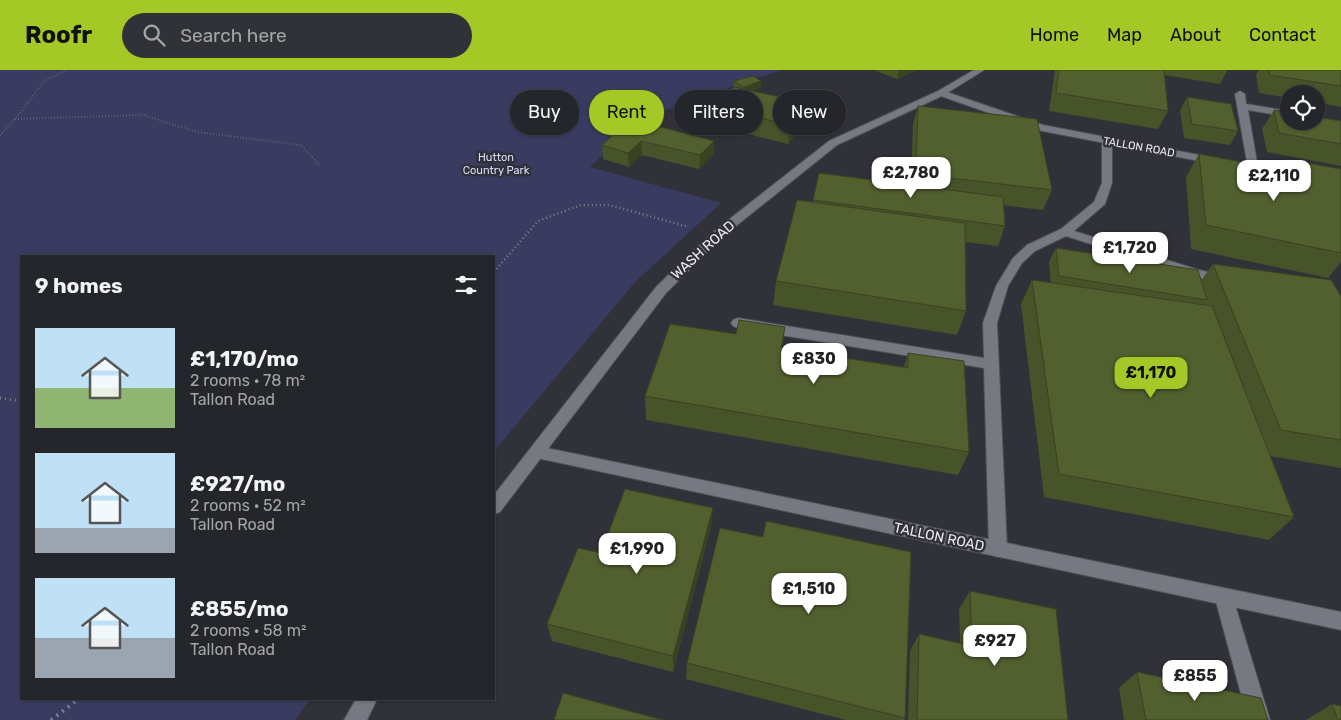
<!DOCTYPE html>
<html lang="en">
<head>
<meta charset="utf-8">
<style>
	body { margin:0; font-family:Rubik,sans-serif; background:#313237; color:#f1f3f6; height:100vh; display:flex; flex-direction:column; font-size:19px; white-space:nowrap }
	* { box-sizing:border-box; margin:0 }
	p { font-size:16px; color:#a3a5a9 }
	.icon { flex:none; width:28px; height:28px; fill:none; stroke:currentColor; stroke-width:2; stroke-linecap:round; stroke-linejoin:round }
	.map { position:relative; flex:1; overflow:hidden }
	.panel { position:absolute; left:20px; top:185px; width:475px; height:445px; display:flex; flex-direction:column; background:#25262b; border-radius:0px; box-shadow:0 1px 4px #0004,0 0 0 1px #424347 }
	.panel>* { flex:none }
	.top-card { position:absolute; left:510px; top:20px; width:475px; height:45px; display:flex; gap:10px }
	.controls { position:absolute; left:1280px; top:15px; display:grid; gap:10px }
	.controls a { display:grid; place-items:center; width:45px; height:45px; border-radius:50%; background:#25262b; box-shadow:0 1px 4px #0004,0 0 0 1px #424347; font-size:25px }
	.price { position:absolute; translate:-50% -42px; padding:0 11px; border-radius:10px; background:#fff; color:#222; font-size:16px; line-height:32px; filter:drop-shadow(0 1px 2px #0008) }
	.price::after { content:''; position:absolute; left:50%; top:30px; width:15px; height:11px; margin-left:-8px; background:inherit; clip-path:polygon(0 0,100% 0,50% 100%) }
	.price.current { background:#a4c825; color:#111 }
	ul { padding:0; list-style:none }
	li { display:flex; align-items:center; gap:15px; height:125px; padding:0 15px }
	li span { display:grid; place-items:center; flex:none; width:140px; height:100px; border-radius:0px; color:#555 }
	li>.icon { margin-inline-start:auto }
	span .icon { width:60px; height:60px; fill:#fffc; stroke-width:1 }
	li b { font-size:21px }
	h2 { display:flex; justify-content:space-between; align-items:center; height:60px; padding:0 15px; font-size:21px }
	.tag { padding:0 18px; border-radius:22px; background:#25262b; box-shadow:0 1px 4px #0004,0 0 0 1px #424347; font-size:18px; line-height:45px }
	.tag.current { background:#a4c825; color:#111 }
	header { display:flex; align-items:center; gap:30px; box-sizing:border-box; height:70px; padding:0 25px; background:#a4c825; color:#111 }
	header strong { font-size:24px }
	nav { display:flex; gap:28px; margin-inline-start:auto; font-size:18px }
	.search { width:350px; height:45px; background:#313237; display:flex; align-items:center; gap:12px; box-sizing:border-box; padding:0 18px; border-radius:28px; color:#a3a5a9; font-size:19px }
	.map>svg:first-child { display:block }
</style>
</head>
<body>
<header>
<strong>Roofr</strong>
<div class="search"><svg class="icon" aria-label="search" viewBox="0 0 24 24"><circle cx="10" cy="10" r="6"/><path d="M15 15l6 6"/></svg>Search here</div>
<nav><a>Home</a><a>Map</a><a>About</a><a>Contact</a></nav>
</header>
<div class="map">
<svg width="1341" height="650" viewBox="0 0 1341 650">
	<rect width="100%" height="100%" fill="#313239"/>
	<!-- green -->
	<path fill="#393b61" d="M 0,0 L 781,0 L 642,48 L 590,97 L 721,133 L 635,212 L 494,381 L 494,186 L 21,186 L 21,629 L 310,629 L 295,650 L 0,650 Z"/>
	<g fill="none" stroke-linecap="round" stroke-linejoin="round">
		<defs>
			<g id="service">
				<path d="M 1240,21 L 1245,24 L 1246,34 L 1289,41 L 1289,47 L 1248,40 L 1258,98 L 1253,101 L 1248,98 L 1235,24 Z"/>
				<path d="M 1107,69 L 1112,72 L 1112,113 L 1105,134 L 1074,161 L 1199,200 L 1228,206 L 1229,209 L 1223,213 L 1193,207 L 1066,166 L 1035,181 L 1022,193 L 1008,216 L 997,253 L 1007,479 L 1004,485 L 998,487 L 992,485 L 989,479 L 984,298 L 738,258 L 733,256 L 731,253 L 733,250 L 738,248 L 984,288 L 983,253 L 996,216 L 1013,188 L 1027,175 L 1061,159 L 1094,132 L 1102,113 L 1102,72 Z"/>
				<path d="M 1224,519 L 1231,522 L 1233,528 L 1270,650 L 1248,650 L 1215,528 L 1217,522 Z"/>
			</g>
			<g id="minor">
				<path d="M 941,20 L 1043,55 L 1215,88 L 1220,91 L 1215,94 L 1037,60 L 938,25 L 936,23 Z"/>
				<path d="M 537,376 L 1341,542 L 1341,560 L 537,388 L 531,386 L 529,382 L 531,378 Z"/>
			</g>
			<g id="tertiary">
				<path d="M 974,0 L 984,0 L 944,25 L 837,75 L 721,168 L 666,223 L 500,442 L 494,444 L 494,425 L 656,217 L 713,162 L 829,71 L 938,21 Z"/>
				<path d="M 356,629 L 377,629 L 367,650 L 344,650 Z"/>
			</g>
		</defs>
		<!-- service casing -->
		<use href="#service" stroke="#4f5056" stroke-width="2"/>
		<!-- minor casing -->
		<use href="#minor" stroke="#4f5056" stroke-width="2"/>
		<!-- tertiary casing -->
		<use href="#tertiary" stroke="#4f5056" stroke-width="2"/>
		<!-- path-far3 -->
		<g stroke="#7f8086" stroke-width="2" stroke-dasharray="0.5 2.5" stroke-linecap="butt">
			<path d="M 15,49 L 143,45 L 197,62 L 301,75 L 319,95"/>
			<path d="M 0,65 L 21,42 L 44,11 L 66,0"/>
		</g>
		<!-- path-far2 -->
		<path stroke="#7f8086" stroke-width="2.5" stroke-dasharray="1 3" stroke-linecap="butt" d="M 494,202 L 538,151 L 581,135 L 609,135 L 689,157"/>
		<!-- path-far1 -->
		<path stroke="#7f8086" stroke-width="3" stroke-dasharray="1 4" stroke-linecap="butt" d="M 0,328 L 21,331"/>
		<!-- path -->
		<path stroke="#7f8086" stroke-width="4" stroke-dasharray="2 5" stroke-linecap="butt" d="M 51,650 L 79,629"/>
		<!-- service -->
		<use href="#service" fill="#777982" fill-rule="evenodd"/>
		<!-- minor -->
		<use href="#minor" fill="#777982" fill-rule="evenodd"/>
		<!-- tertiary -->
		<use href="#tertiary" fill="#777982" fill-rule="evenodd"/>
	</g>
	<!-- wall -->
	<g fill="#475328">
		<path d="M 874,0 L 917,0 L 897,9 Z"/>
		<path d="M 1055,0 L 1227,0 L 1227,1 L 1220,14 L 1164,5 L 1168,41 L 1158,59 L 1049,41 Z"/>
		<path d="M 1259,0 L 1341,0 L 1341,37 L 1316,32 L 1316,24 L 1289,24 L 1289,28 L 1259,23 L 1256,5 Z"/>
		<path d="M 734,11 L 761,11 L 760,18 L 753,21 L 793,40 L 801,42 L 799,60 L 788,74 L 713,55 L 714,37 L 734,17 Z"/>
		<path d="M 1187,27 L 1238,61 L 1230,75 L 1184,68 L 1180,41 Z"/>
		<path d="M 918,36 L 1052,120 L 1043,140 L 1003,135 L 1005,156 L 998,176 L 965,172 L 966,241 L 957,265 L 773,235 L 776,211 L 813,132 L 819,103 L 911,115 L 913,54 Z"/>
		<path d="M 1274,40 L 1341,51 L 1341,96 L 1267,82 L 1262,59 Z"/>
		<path d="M 631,49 L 714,85 L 699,99 L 642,85 L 629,97 L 603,89 L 602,75 Z"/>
		<path d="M 1199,84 L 1301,103 L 1307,93 L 1341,99 L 1341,192 L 1328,208 L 1191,179 L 1186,107 Z"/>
		<path d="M 1056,178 L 1201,211 L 1213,194 L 1341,226 L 1341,398 L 1270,386 L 1294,447 L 1269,470 L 1044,427 L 1021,234 L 1032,210 L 1051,213 L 1049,192 Z"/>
		<path d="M 785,257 L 782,278 L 904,297 L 908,283 L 969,382 L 958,405 L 646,350 L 645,326 L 736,264 Z"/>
		<path d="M 711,457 L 673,602 L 552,571 L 547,554 Z"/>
		<path d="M 970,521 L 1068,650 L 908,650 L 910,581 L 919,564 L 960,573 L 959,539 Z"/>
		<path d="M 687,593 L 905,648 L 904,650 L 846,650 L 686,609 Z"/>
		<path d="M 1137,602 L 1268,650 L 1124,650 L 1119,618 Z"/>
		<path d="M 1332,634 L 1341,650 L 1306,650 Z"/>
	</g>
	<!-- shaded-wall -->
	<g fill="#394321">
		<path d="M 899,0 L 917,0 L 897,9 Z"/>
		<path d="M 761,11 L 760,18 L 743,24 L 744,17 Z"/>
		<path d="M 794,30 L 791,48 L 786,38 Z"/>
		<path d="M 801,42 L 799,60 L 788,74 L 790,55 Z"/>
		<path d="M 641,71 L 642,85 L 629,97 L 628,83 Z"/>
		<path d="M 714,71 L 714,85 L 699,99 L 700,85 Z"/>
		<path d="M 713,438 L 711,457 L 673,602 L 673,586 Z"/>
	</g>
	<!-- building -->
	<g fill="#52602f" stroke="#394321">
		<path d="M 1059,0 L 1164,0 L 1168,41 L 1056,23 Z"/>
		<path d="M 1269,0 L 1341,0 L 1341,16 L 1270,5 Z"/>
		<path d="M 753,6 L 761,11 L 744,17 L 734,11 Z"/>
		<path d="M 734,17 L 794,30 L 786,38 L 801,42 L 790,55 L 714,37 Z"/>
		<path d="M 1187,27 L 1231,34 L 1238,61 L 1192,54 Z"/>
		<path d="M 918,36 L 1037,49 L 1052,120 L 916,104 Z"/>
		<path d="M 1274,40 L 1289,43 L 1289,51 L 1316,51 L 1316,47 L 1341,51 L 1341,74 L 1279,63 Z"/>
		<path d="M 631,49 L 714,71 L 700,85 L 641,71 L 628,83 L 602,75 Z"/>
		<path d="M 1199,84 L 1311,105 L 1307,93 L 1341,99 L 1341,183 L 1206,155 Z"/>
		<path d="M 819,103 L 1003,127 L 1005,156 L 813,130 Z"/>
		<path d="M 797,130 L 965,153 L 966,241 L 776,211 Z"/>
		<path d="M 1056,178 L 1198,200 L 1207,230 L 1059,206 Z"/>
		<path d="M 1213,194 L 1331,210 L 1341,226 L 1341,370 L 1281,360 Z"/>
		<path d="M 1032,210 L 1212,236 L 1294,447 L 1059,404 Z"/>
		<path d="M 739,250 L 785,257 L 781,278 L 908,298 L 908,283 L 964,291 L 969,382 L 645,326 L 670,254 L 736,264 Z"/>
		<path d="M 625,419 L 713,438 L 673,586 L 547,554 L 578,478 L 601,483 Z"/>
		<path d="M 766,451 L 911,482 L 905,648 L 687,593 L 720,458 L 763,467 Z"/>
		<path d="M 970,521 L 1056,539 L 1068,650 L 917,650 L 919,564 L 972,576 Z"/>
		<path d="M 1137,602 L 1261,628 L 1268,650 L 1146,650 Z"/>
		<path d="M 563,623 L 663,650 L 554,650 Z"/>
		<path d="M 1332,634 L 1341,636 L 1341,650 L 1338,650 Z"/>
	</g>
	<g text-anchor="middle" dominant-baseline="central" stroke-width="5" stroke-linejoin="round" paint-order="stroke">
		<!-- far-street labels -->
		<g font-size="11" fill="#e9e9ee" stroke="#313239">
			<text transform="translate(1139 77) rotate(10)">TALLON ROAD</text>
		</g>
		<!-- far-park labels -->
		<g font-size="11" fill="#d9ddfb" stroke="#313239">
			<text x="496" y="87">Hutton<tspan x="496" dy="13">Country Park</tspan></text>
		</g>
		<!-- street labels -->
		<g font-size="14" fill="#e9e9ee" stroke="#313239">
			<text transform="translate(703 180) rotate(-42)">WASH ROAD</text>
			<text transform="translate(939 467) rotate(12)">TALLON ROAD</text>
		</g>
	</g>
</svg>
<div class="controls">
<a><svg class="icon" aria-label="locate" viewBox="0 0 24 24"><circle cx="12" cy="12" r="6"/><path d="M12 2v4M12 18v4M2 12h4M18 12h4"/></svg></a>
</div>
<b class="price" style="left:911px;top:129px">£2,780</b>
<b class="price" style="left:1274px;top:132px">£2,110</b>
<b class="price" style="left:1130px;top:204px">£1,720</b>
<b class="price" style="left:814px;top:315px">£830</b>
<b class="price current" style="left:1151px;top:329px">£1,170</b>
<b class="price" style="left:637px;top:505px">£1,990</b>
<b class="price" style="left:809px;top:545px">£1,510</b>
<b class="price" style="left:995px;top:597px">£927</b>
<b class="price" style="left:1195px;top:632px">£855</b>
<div class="top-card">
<a class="tag">Buy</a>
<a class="tag current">Rent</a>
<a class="tag">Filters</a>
<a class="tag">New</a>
</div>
<section class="panel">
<h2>9 homes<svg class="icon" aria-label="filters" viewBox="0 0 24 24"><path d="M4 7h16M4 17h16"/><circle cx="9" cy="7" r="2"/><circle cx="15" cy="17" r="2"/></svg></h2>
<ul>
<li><span style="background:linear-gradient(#bfe0f5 60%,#8fb573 0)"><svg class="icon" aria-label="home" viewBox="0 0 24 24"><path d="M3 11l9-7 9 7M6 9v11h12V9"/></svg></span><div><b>£1,170/mo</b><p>2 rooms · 78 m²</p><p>Tallon Road</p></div></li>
<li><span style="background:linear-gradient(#bfe0f5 75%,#9aa5b1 0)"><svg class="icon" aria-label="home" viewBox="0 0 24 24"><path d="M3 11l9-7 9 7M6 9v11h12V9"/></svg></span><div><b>£927/mo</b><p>2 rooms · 52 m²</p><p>Tallon Road</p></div></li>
<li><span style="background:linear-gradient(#bfe0f5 60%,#9aa5b1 0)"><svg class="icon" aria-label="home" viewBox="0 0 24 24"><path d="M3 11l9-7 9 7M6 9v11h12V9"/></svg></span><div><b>£855/mo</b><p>2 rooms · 58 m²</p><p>Tallon Road</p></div></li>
</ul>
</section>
</div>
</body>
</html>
